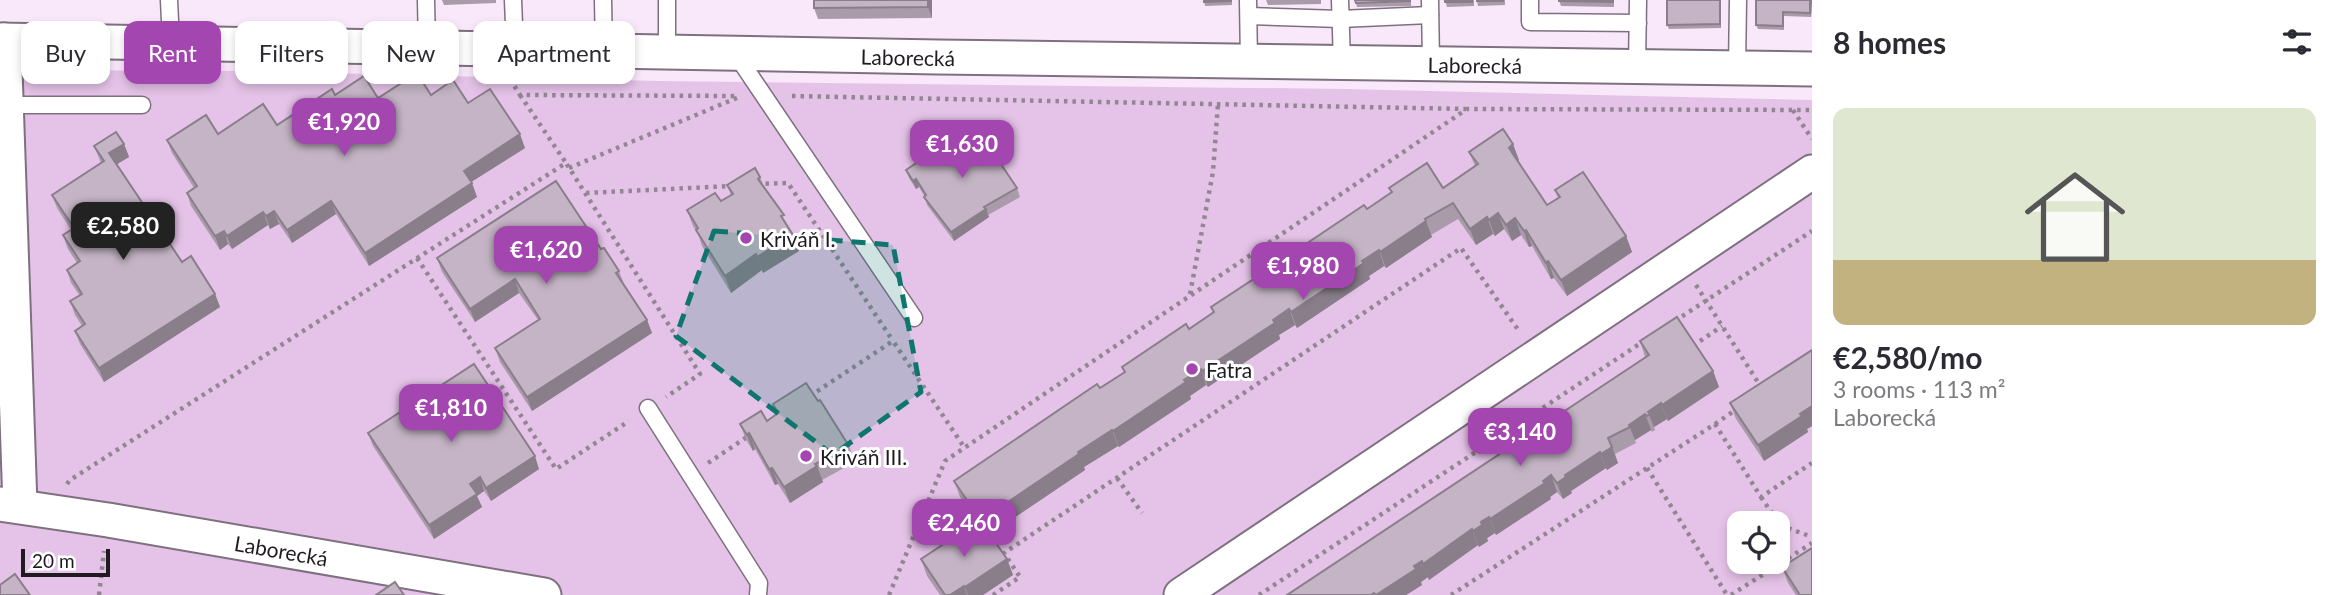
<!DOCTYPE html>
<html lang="en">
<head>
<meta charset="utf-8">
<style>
	body { margin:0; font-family:Lato,sans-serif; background:#f7f7f7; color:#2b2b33; height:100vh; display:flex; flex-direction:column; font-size:26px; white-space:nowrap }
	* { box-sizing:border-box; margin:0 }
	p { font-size:23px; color:#7c7c81 }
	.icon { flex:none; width:38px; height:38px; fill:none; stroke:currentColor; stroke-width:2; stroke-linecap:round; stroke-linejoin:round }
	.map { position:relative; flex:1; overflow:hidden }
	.sheet { display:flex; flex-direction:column; background:#fff; width:525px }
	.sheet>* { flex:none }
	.banner { position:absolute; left:21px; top:21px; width:665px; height:63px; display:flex; gap:14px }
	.buttons { position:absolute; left:1727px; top:511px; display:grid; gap:14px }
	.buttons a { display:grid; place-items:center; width:63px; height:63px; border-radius:14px; background:#fff; box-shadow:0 4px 10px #0003; font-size:35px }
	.scale { position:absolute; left:21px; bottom:18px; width:89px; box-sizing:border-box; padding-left:7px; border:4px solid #211b21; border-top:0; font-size:19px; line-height:24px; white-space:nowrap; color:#211b21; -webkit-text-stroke:5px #fff; paint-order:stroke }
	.price { position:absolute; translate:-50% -60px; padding:0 16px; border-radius:14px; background:#a446af; color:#fff; font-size:23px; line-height:46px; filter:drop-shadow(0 2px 4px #0008) }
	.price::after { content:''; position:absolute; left:50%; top:42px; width:21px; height:16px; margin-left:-10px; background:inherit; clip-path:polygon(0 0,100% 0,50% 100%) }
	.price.current { background:#222; color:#fff }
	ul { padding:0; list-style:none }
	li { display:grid; align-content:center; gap:14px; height:371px; padding:0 21px }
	li span { display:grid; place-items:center; height:217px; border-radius:14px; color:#555 }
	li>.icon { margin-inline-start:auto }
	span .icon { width:126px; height:126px; fill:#fffc; stroke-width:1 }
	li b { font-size:30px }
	h2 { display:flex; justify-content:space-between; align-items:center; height:84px; padding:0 21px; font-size:30px }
	.tag { padding:0 24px; border-radius:14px; background:#fff; box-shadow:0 4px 10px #0003; font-size:24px; line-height:63px }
	.tag.current { background:#a446af; color:#fff }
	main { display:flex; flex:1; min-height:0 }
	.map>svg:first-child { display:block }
</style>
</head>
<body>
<main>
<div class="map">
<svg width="1812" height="595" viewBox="0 0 1812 595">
	<rect width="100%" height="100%" fill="#f9e8fa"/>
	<!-- green -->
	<path fill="#e5c3e8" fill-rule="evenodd" d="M 0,70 L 241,71 L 659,81 L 1346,89 L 1812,100 L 1812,595 L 0,595 ZM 1740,523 L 1778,523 L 1778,562 L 1740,562 Z"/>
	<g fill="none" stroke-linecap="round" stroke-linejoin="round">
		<defs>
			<g id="service">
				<path d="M 169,0 L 171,42"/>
				<path d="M 426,0 L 427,48"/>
				<path d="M 513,0 L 515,49"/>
				<path d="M 603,0 L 604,51"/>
				<path d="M 1248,0 L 1249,62"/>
				<path d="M 1340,0 L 1342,63"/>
				<path d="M 1430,0 L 1431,65"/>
				<path d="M 1530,0 L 1530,22 L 1638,23"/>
				<path d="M 1249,16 L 1340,19 L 1430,15"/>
				<path d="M 667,52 L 667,0"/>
				<path d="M 735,53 L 914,318"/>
				<path d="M 1637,68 L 1638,0"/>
				<path d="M 1737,68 L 1738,0"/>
				<path d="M 6,105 L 142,105"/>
				<path d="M 648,408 L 759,583 L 758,595"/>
			</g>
			<g id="minor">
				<path id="s1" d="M 0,40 L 938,57 L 1812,69"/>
				<path d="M 4,40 L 20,506"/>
				<path id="s2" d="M 0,504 L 108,520 L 544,595"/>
				<path d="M 1181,595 L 1812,172"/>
			</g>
		</defs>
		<!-- service casing -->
		<use href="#service" stroke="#7e707f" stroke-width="19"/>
		<!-- minor casing -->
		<use href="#minor" stroke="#7e707f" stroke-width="37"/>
		<!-- path -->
		<g stroke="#928692" stroke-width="4.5" stroke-dasharray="3.5 5" stroke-linecap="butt">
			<path d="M 510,79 L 520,95 L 738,96"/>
			<path d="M 520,95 L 566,163"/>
			<path d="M 792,96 L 1466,109"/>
			<path d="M 1793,110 L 1812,139"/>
			<path d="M 569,168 L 739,97"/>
			<path d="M 757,184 L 788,183 L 893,341"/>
			<path d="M 586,193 L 731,186"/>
			<path d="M 417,258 L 556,469 L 629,421"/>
			<path d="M 1696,285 L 1761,387"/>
			<path d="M 1190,294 L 1213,172 L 1218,104"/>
			<path d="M 1675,321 L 1812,231"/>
			<path d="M 1693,346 L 1722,326"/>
			<path d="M 810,396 L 893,341 L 964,447"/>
			<path d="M 1715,424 L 1737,409"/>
			<path d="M 708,463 L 750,435"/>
			<path d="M 1647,468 L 1727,595"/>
			<path d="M 1117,478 L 1142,513"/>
			<path d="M 67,484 L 70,480 L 566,163 L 700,374 L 666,397"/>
			<path d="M 1761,497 L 1780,525 L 1812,537"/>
			<path d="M 99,595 L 104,551"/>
			<path d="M 889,595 L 945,461 L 1467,109 L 1812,110"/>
			<path d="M 993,595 L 1020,577 L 1004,553 L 1461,248 L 1519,331"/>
			<path d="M 1259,595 L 1644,341"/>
			<path d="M 1451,595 L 1715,424 L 1761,497 L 1812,463"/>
			<path d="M 1731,595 L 1812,543"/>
		</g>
		<!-- service -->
		<use href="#service" stroke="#fff" stroke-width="16"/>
		<!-- minor -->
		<use href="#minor" stroke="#fff" stroke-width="33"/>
	</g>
	<!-- wall -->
	<g fill="#a99ba9">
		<path d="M 442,0 L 496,0 L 496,3 L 444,5 Z"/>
		<path d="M 814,0 L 932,0 L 932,18 L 818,19 L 814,8 Z"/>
		<path d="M 1204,0 L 1232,0 L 1232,5 L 1205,6 Z"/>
		<path d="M 1266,0 L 1321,0 L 1321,4 L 1268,5 Z"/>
		<path d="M 1411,0 L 1411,6 L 1357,7 L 1356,3 Z"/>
		<path d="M 1445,0 L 1474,0 L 1474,6 L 1447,7 Z"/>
		<path d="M 1505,0 L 1505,5 L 1478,6 L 1477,1 Z"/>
		<path d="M 1559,0 L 1614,0 L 1614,7 L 1561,6 Z"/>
		<path d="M 1667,0 L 1721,0 L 1721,28 L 1669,29 L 1667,25 Z"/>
		<path d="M 1756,0 L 1812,0 L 1811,17 L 1784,16 L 1784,30 L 1758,29 L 1756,25 Z"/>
		<path d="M 431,95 L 468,103 L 525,148 L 471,182 L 477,197 L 369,266 L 336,214 L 292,243 L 279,224 L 270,229 L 268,225 L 232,249 L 228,244 L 220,250 L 191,206 L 187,193 L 194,188 L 172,153 L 167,140 L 218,134 L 277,125 L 378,98 Z"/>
		<path d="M 946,143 L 984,144 L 1017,188 L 1020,197 L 988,215 L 989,217 L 954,241 L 927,205 L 925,197 L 919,187 L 916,189 L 909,178 L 906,170 L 940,161 L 950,154 Z"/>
		<path d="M 124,144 L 129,157 L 117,164 L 182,262 L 215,294 L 220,307 L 104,382 L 80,344 L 75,331 L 82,326 L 75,315 L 70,301 L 80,296 L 71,283 L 67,270 L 77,263 L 68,249 L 63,235 L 71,230 L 57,208 L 52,195 L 101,163 L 94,146 Z"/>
		<path d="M 1469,152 L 1519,160 L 1518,161 L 1547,205 L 1558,198 L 1555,190 L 1626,236 L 1632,252 L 1567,296 L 1554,278 L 1551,279 L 1532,246 L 1529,247 L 1521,235 L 1512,241 L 1504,229 L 1495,236 L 1493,234 L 1476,245 L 1458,219 L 1431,235 L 1432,237 L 1386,268 L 1384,266 L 1369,276 L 1370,279 L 1297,328 L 1295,325 L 1279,335 L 1280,339 L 1208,387 L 1206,385 L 1190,396 L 1191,399 L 1119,447 L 1118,446 L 1084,467 L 1085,470 L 1005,524 L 1003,522 L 988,532 L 1007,559 L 1013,575 L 983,595 L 940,595 L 927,576 L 921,559 L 977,522 L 960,497 L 954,481 L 1124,372 L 1122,367 L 1189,329 L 1213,312 L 1211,307 L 1278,269 L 1302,253 L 1300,248 L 1367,209 L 1391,193 L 1389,188 L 1443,188 L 1475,166 Z"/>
		<path d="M 760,177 L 764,187 L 793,235 L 799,251 L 763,273 L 762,270 L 731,293 L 702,246 L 698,234 L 693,226 L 687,210 L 721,201 L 731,195 L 727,185 Z"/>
		<path d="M 601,249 L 619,271 L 624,284 L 647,320 L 652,333 L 532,411 L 500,362 L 495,348 L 538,320 L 519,293 L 475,322 L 442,272 L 437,258 Z"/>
		<path d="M 1640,341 L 1713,371 L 1719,387 L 1668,421 L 1667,419 L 1654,427 L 1655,430 L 1652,432 L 1651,430 L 1635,440 L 1636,443 L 1615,454 L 1618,463 L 1607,470 L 1606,468 L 1571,491 L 1572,493 L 1563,499 L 1557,492 L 1550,497 L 1551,499 L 1496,535 L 1495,533 L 1487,538 L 1488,541 L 1479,547 L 1478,545 L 1429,580 L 1428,577 L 1421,582 L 1422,585 L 1406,595 L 1287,595 L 1645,357 Z"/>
		<path d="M 1812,350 L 1812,426 L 1807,429 L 1808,432 L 1764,461 L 1736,419 L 1730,403 Z"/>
		<path d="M 818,401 L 849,446 L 855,462 L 822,480 L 823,482 L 790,503 L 778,484 L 775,485 L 755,449 L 753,451 L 746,440 L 740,424 L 767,421 L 776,414 L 773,404 Z"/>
		<path d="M 368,433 L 539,469 L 491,501 L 484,491 L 477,496 L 482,507 L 434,539 L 373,446 Z"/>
		<path d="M 1782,567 L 1812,595 L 1796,595 L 1788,583 Z"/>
	</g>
	<!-- shaded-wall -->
	<g fill="#897e8a">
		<path d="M 928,0 L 932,0 L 932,18 L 928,7 Z"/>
		<path d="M 1720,0 L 1721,0 L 1721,28 L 1720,24 Z"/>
		<path d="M 1810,0 L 1812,0 L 1811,17 L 1810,13 Z"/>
		<path d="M 520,134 L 525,148 L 468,184 L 464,171 Z"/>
		<path d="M 124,144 L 129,157 L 114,166 L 109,153 Z"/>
		<path d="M 1513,144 L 1519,160 L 1515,164 L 1509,148 Z"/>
		<path d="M 916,179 L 919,187 L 916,189 L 913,181 Z"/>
		<path d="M 472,183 L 477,197 L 369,266 L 365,253 Z"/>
		<path d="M 331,201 L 336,214 L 292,243 L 287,230 Z"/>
		<path d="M 986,209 L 989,217 L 954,241 L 951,232 Z"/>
		<path d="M 274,211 L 279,224 L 270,229 L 266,216 Z"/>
		<path d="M 263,212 L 268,225 L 232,249 L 227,236 Z"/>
		<path d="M 1498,213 L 1504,229 L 1495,236 L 1489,220 Z"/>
		<path d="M 1487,217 L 1493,234 L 1476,245 L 1470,229 Z"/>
		<path d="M 1515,218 L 1521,235 L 1512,241 L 1506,225 Z"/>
		<path d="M 1426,221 L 1432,237 L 1386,268 L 1380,252 Z"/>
		<path d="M 1526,230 L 1532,246 L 1529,247 L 1524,231 Z"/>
		<path d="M 224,231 L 228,244 L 220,250 L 215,236 Z"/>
		<path d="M 793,235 L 799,251 L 763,273 L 757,257 Z"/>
		<path d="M 1626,236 L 1632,252 L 1567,296 L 1561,280 Z"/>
		<path d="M 1379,250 L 1384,266 L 1369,276 L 1370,279 L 1297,328 L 1291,312 Z"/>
		<path d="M 756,254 L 762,270 L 731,293 L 725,276 Z"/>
		<path d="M 1548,261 L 1554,278 L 1551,279 L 1546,263 Z"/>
		<path d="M 515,279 L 519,293 L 475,322 L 470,309 Z"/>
		<path d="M 215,294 L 220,307 L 104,382 L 99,368 Z"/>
		<path d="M 1289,309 L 1295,325 L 1279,335 L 1280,339 L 1208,387 L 1202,371 Z"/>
		<path d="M 647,320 L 652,333 L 532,411 L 527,397 Z"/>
		<path d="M 1201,369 L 1206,385 L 1190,396 L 1191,399 L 1119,447 L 1113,431 Z"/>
		<path d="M 1713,371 L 1719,387 L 1668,421 L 1662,405 Z"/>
		<path d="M 1661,403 L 1667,419 L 1654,427 L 1648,412 Z"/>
		<path d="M 1812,406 L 1812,426 L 1807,429 L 1808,432 L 1764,461 L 1758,445 Z"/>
		<path d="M 1645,414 L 1651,430 L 1635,440 L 1629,425 Z"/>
		<path d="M 1112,430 L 1118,446 L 1084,467 L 1085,470 L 1005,524 L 999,508 L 1078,452 Z"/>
		<path d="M 749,433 L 755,449 L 753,451 L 747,435 Z"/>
		<path d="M 1612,447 L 1618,463 L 1607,470 L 1601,454 Z"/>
		<path d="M 1600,452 L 1606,468 L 1571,491 L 1572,493 L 1563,499 L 1557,483 L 1565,475 Z"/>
		<path d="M 535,456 L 539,469 L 491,501 L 486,488 Z"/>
		<path d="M 817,466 L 823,482 L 790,503 L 784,487 Z"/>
		<path d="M 772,468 L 778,484 L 775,485 L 769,469 Z"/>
		<path d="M 1551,475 L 1557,492 L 1550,497 L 1551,499 L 1496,535 L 1490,519 Z"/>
		<path d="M 480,477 L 484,491 L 477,496 L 482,507 L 434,539 L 429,525 L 470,484 Z"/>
		<path d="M 997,506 L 1003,522 L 985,534 L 979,518 Z"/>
		<path d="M 1489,517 L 1495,533 L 1487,538 L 1488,541 L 1479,547 L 1473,531 L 1481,522 Z"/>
		<path d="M 1472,529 L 1478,545 L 1429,580 L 1423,564 Z"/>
		<path d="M 1007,559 L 1013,575 L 983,595 L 968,595 L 965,587 Z"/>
		<path d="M 1422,561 L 1428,577 L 1421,582 L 1422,585 L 1406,595 L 1376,595 Z"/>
		<path d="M 964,586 L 967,595 L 950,595 Z"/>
	</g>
	<!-- building -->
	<g fill="#c4b4c5" stroke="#897e8a" stroke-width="2">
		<path d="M 814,0 L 928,0 L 928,7 L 814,8 Z"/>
		<path d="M 1204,0 L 1231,0 L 1231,1 L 1204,2 Z"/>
		<path d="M 1355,0 L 1410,0 L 1410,1 L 1356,3 Z"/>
		<rect x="1445" y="0" width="27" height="2"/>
		<rect x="1477" y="0" width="26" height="1"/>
		<path d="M 1559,0 L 1613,0 L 1613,2 L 1559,1 Z"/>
		<path d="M 1667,0 L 1720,0 L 1720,24 L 1667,25 Z"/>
		<path d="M 1756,0 L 1810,0 L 1810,13 L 1783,12 L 1783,26 L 1756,25 Z"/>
		<path d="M 417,73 L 431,95 L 453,80 L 468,103 L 490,89 L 520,134 L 464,171 L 472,183 L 365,253 L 331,201 L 287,230 L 274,211 L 266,216 L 263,212 L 227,236 L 224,231 L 215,236 L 187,193 L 197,186 L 167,140 L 206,115 L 218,134 L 263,104 L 277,125 L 332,89 L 335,95 L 364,76 L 378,98 Z"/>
		<path d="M 972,126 L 984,144 L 986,142 L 1017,188 L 984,207 L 986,209 L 951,232 L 924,197 L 926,195 L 916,179 L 913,181 L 906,170 L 934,151 L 940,161 L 952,153 L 946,143 Z"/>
		<path d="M 1503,129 L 1513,144 L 1509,148 L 1547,205 L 1560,197 L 1555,190 L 1583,172 L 1626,236 L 1561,280 L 1548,261 L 1546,263 L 1526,230 L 1524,231 L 1515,218 L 1506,225 L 1498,213 L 1489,220 L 1487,217 L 1470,229 L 1453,203 L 1425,219 L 1426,221 L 1380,252 L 1379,250 L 1362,261 L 1364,263 L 1291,312 L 1289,309 L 1273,320 L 1275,323 L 1202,371 L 1201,369 L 1184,380 L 1186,382 L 1113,431 L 1112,430 L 1078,452 L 1079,454 L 999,508 L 997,506 L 979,518 L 954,481 L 1097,384 L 1100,388 L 1125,372 L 1122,367 L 1186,324 L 1189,329 L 1214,312 L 1211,307 L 1275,265 L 1278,269 L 1303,252 L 1300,248 L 1364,205 L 1367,209 L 1392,192 L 1389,188 L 1427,163 L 1443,188 L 1478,164 L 1469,152 Z"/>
		<path d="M 116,132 L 124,144 L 109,153 L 182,262 L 191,256 L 215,294 L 99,368 L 75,331 L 85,324 L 70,301 L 82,294 L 67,270 L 80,261 L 63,235 L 74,228 L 52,195 L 104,161 L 94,146 Z"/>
		<path d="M 755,168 L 760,177 L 758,179 L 784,215 L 781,216 L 793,235 L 757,257 L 756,254 L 725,276 L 696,230 L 698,228 L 687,210 L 715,193 L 721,201 L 733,194 L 727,185 Z"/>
		<path d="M 556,181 L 601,249 L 604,248 L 619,271 L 616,273 L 647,320 L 527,397 L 495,348 L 540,319 L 515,279 L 470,309 L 437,258 Z"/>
		<path d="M 1677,317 L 1713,371 L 1662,405 L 1661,403 L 1648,412 L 1650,414 L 1647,416 L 1645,414 L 1629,425 L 1630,427 L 1608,438 L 1612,447 L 1601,454 L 1600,452 L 1565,475 L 1566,477 L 1557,483 L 1551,475 L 1543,481 L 1545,483 L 1490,519 L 1489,517 L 1481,522 L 1482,525 L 1473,531 L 1472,529 L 1423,564 L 1422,561 L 1414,566 L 1416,569 L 1376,595 L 1374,593 L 1371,595 L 1287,595 L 1649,355 L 1640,341 Z"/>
		<path d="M 1812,350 L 1812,406 L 1800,414 L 1802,416 L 1758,445 L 1730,403 Z"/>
		<path d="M 474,364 L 535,456 L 486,488 L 480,477 L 470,484 L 477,494 L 429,525 L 368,433 Z"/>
		<path d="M 806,383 L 818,401 L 820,400 L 849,446 L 815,464 L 817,466 L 784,487 L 772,468 L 769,469 L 749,433 L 747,435 L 740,424 L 761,411 L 767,421 L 778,413 L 773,404 Z"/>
		<path d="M 980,520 L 1007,559 L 965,587 L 964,586 L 950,595 L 945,595 L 921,559 Z"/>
		<path d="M 1812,548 L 1812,595 L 1800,595 L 1782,567 Z"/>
		<path d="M 15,574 L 30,595 L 0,595 L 0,585 Z"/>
		<path d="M 395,582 L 404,595 L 376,595 Z"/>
	</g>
	<!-- marked area -->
	<path fill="#0f766e" fill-opacity="0.2" stroke="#0f766e" stroke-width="5" stroke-dasharray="14 9" stroke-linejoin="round" d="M 714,231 L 893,245 L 921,392 L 833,455 L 676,336 Z"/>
	<!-- markers -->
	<g fill="#a446af" stroke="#fff" stroke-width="2.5">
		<circle cx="746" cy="238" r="7"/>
		<circle cx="1192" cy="369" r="7"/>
		<circle cx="806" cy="456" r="7"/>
	</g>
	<g text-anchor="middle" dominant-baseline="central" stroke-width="6" stroke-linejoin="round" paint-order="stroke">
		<!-- street labels -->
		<g font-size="21" fill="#211b21" stroke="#fff">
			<text stroke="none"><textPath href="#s1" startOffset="908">Laborecká</textPath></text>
			<text stroke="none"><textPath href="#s1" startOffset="1475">Laborecká</textPath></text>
			<text stroke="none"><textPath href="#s2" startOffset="285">Laborecká</textPath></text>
		</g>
		<!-- poi labels -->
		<g font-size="21" fill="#211b21" stroke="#fff" text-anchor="start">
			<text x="760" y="238">Kriváň I.</text>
			<text x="1206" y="369">Fatra</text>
			<text x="820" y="456">Kriváň III.</text>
		</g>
	</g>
</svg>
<div class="buttons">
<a><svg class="icon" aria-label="locate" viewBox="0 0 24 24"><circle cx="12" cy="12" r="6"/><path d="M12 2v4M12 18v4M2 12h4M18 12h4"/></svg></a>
</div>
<div class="scale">20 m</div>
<b class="price" style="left:344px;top:158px">€1,920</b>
<b class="price" style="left:962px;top:180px">€1,630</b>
<b class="price current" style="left:123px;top:262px">€2,580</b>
<b class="price" style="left:546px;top:286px">€1,620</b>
<b class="price" style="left:1303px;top:302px">€1,980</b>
<b class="price" style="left:451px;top:444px">€1,810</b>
<b class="price" style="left:1520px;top:468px">€3,140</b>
<b class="price" style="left:964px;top:559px">€2,460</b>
<div class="banner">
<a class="tag">Buy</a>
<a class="tag current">Rent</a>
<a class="tag">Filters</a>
<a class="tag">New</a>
<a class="tag">Apartment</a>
</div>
</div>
<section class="sheet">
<h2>8 homes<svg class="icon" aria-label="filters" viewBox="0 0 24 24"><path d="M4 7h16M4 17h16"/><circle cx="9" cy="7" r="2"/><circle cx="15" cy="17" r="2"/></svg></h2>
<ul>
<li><span style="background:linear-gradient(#dfe7d0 70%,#c2b280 0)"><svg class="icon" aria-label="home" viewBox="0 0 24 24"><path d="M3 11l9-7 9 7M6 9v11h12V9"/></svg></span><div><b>€2,580/mo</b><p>3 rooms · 113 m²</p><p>Laborecká</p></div></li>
</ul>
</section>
</main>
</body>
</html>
